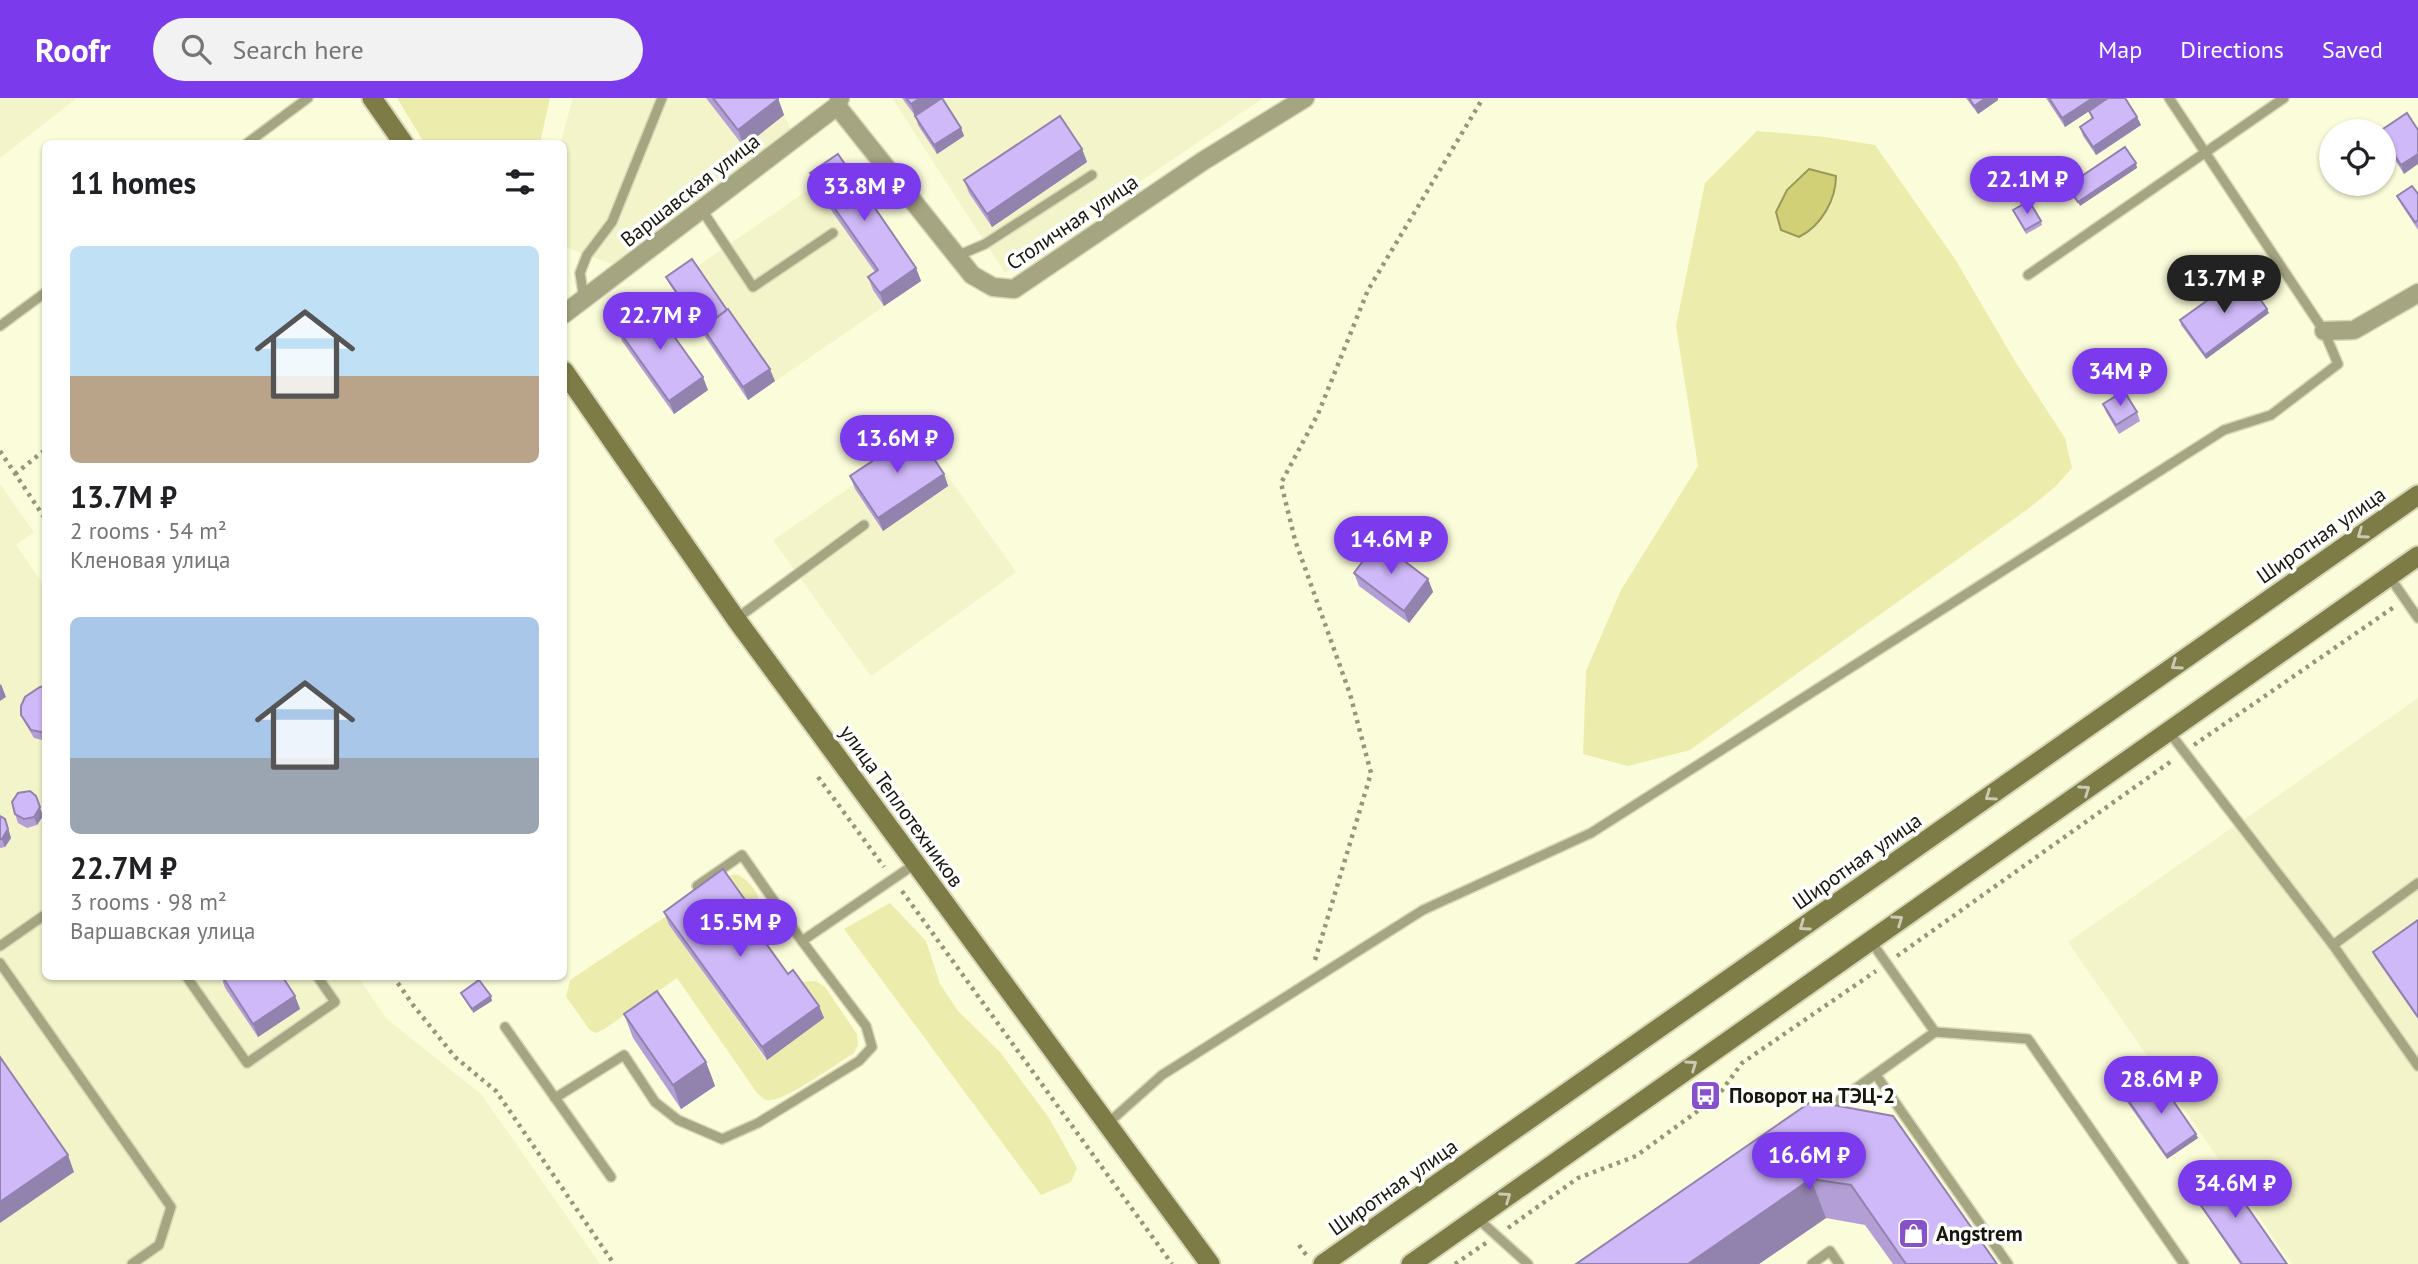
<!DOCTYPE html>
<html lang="en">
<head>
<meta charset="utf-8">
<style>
	body { margin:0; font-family:"PT Sans",sans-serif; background:#f2f2f2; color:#202124; height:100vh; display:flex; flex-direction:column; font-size:26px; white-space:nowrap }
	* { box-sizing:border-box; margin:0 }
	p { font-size:23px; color:#757577 }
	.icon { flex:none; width:38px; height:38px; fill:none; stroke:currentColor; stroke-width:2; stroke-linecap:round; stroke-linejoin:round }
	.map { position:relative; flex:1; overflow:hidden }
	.details { position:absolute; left:42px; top:42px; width:525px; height:840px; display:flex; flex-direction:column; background:#fff; border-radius:10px; box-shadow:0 2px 5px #0004 }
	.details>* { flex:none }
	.controls { position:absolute; left:2319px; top:21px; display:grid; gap:14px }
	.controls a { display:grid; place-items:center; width:77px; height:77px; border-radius:50%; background:#fff; box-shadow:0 2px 5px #0004; font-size:35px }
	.price { position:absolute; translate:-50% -60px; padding:0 16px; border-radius:24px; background:#7c3aed; color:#fff; font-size:23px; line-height:46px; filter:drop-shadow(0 2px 4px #0008) }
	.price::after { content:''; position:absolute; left:50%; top:42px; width:21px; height:16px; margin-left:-10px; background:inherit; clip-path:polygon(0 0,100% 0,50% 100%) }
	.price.on { background:#222; color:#fff }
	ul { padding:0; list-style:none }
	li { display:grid; align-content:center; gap:14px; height:371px; padding:0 28px }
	li span { display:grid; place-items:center; height:217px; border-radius:10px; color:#555 }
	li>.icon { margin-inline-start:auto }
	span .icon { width:126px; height:126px; fill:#fffc; stroke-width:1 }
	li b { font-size:30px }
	h2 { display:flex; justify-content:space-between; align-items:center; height:84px; padding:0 28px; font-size:30px }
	header { display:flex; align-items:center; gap:42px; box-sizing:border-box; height:98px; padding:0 35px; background:#7c3aed; color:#fff }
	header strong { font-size:33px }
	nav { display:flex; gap:38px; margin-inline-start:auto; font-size:24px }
	.search { width:490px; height:63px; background:#f2f2f2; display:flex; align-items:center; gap:18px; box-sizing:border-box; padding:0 24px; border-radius:38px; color:#757577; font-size:26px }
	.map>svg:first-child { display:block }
</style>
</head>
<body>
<header>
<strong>Roofr</strong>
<div class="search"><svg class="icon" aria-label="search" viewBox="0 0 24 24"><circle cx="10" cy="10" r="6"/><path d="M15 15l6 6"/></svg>Search here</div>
<nav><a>Map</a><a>Directions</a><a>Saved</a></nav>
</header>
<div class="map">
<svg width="2418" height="1166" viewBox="0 0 2418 1166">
	<rect width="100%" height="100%" fill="#fbfcd9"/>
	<!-- built -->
	<g fill="#f3f4c9">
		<path d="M 0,0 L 77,0 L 0,60 Z"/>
		<path d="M 573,0 L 771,0 L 784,17 L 792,34 L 612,166 L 570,151 L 564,145 L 564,46 L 560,46 Z"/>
		<path d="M 892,0 L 1263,0 L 1005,175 Z"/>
		<path d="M 843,68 L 921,183 L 748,302 L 670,187 Z"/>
		<path d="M 921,341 L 1016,474 L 871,578 L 773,442 Z"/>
		<path d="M 0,386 L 34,434 L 16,447 L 45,489 L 46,878 L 358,879 L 387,921 L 481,996 L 600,1166 L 0,1166 Z"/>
		<path d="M 2418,600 L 2418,1166 L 2292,1166 L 2068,844 Z"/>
	</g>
	<!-- green -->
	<g fill="#ecedad">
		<path d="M 397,0 L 550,0 L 540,45 L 425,46 Z"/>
		<path d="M 1757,33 L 1825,39 L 1875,47 L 1955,161 L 2016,265 L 2065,340 L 2072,370 L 2055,389 L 2028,411 L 1690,652 L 1628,668 L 1583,656 L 1586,573 L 1621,492 L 1698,368 L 1676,228 L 1705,85 Z"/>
		<path d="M 736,776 C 751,782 770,807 753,819 L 727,784 L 669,827 L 766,962 L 798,884 L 816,883 L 825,889 L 857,936 L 858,947 L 854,955 C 836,966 790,1000 771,1002 C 764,1003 762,999 757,995 L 677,880 L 603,932 L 595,935 L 590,932 L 566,899 L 570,882 L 725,779 Z"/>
		<path d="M 890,805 L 926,843 L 940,886 L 958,913 L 1000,954 L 1049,1020 L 1077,1070 L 1071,1084 L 1041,1097 L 844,831 Z"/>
	</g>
	<!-- water -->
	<path fill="#d1d077" stroke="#999857" stroke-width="2" d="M 1809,71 L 1836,78 C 1836,102 1821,128 1799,139 L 1781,132 L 1776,114 L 1787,92 Z"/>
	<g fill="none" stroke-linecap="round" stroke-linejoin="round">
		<defs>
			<g id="service">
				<path d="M 246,46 L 308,0"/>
				<path d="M 702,112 L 753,189 L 833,135"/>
				<path d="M 957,158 L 985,146 L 1092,77"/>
				<path d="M 2028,177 L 2284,0"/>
				<path d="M 584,201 L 580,175 L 587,157 L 612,124 L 662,0"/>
				<path d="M 0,228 L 46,194"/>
				<path d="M 2389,478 L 2418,520"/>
				<path d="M 736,521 L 864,427"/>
				<path d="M 2169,634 L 2333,847 L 2418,785"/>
				<path d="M 802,843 L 915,766"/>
				<path d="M 2333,847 L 2418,968"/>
				<path d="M 0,848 L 46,816"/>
				<path d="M 0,865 L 171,1109 L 159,1147 L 132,1166"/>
				<path d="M 186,878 L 247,965 L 335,904 L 317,878"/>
				<path d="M 505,929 L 611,1079"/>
				<path d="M 1935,934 L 2028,941 L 2184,1166"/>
				<path d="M 1876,977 L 2008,1166"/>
				<path d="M 555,1000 L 624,957 L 655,1004 L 678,1022 L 722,1041 L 758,1025 L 859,963 L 872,949 L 866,928 L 802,843 L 742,757 L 697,788"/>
				<path d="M 1824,1013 L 1935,934 L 1870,842"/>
				<path d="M 1107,1026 L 1162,977 L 1423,812 L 1591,735 L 2224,332 L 2271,317 L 2338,266 L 2324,233 L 2169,0"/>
				<path d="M 1477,1120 L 1528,1166"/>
				<path d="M 1812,1166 L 1830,1153 L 1839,1166"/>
			</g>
			<g id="minor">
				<path d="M 837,8 L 972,177 L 993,189 L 1014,191 L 1203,63 L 1305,0"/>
				<path d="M 564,216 L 837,8 L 840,0"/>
				<path d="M 2324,233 L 2354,232 L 2418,195"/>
			</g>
			<g id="secondary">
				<path d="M 372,0 L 404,46"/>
				<path d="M 564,273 L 736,521 L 1210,1166"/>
				<path d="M 1323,1166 L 2418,397"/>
				<path d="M 1411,1166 L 2418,458"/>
			</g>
		</defs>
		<!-- service casing -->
		<use href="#service" stroke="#d7d7b8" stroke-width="12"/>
		<!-- minor casing -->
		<use href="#minor" stroke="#d7d7b8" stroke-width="21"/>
		<!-- secondary casing -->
		<use href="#secondary" stroke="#d7d7b8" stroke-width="23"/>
		<!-- path -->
		<g stroke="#96967e" stroke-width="4.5" stroke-dasharray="3.5 5" stroke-linecap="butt">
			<path d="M 0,353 L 46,422"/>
			<path d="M 15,376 L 46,351"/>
			<path d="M 2194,647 L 2394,509"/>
			<path d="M 818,679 L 884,769"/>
			<path d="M 902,793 L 1172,1166"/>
			<path d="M 1897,858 L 2173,662"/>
			<path d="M 1315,862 L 1371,675 L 1350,596 L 1295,442 L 1281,385 L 1318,316 L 1368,192 L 1483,0"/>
			<path d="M 393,878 L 413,907 L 455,959 L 496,993 L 614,1166"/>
			<path d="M 1508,1130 L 1578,1080 L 1636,1058 L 1717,999 L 1742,965 L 1876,873"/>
			<path d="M 1299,1147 L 1307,1158"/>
			<path d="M 1455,1166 L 1486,1145"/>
		</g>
		<!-- service -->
		<use href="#service" stroke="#a5a581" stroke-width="9"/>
		<!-- minor -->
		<use href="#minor" stroke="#a5a581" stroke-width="18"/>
		<!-- secondary -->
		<use href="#secondary" stroke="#7d7c46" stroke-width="19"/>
	</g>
	<!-- wall -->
	<g fill="#b39fd5">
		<path d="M 706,0 L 778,0 L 784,17 L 744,49 Z"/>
		<path d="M 902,0 L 943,0 L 942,1 L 961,30 L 964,38 L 937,56 L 918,27 L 916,19 Z"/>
		<path d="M 1966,0 L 1998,0 L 1998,2 L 1978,16 Z"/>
		<path d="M 2046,0 L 2125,0 L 2141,27 L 2096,57 L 2083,38 L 2080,29 L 2092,21 L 2089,13 L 2065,29 Z"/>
		<path d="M 2407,15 L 2404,76 L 2384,45 L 2384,33 Z"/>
		<path d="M 1082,51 L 1087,64 L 992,129 L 969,95 L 964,82 Z"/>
		<path d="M 810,75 L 916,170 L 921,183 L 884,208 L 873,192 L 868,179 L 875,174 L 814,88 Z"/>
		<path d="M 2418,96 L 2418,132 L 2401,106 L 2397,98 Z"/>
		<path d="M 2013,112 L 2041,123 L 2042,127 L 2026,136 Z"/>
		<path d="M 666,179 L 775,283 L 748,302 L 670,187 Z"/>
		<path d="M 2269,215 L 2206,261 L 2181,227 L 2180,222 Z"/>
		<path d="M 617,230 L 708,292 L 674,316 L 622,243 Z"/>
		<path d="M 2103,306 L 2137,314 L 2140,323 L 2119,336 L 2106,314 Z"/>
		<path d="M 944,376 L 948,388 L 883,433 L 855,391 L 850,378 Z"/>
		<path d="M 1354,475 L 1428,481 L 1433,494 L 1409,525 L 1359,488 Z"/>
		<path d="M 46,588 L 46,643 L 34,640 L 25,625 L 21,617 Z"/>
		<path d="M 15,716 L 43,718 L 37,727 L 27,730 L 18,725 Z"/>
		<path d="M 0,718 L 5,721 L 11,740 L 5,749 L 0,750 Z"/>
		<path d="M 748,806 L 753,819 L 749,822 L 788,876 L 819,908 L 824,920 L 767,962 L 669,827 L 664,814 Z"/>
		<path d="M 2418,822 L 2418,921 L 2374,858 L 2373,854 Z"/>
		<path d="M 221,878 L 295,898 L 300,911 L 258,939 L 225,890 Z"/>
		<path d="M 624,916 L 706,964 L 715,988 L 681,1011 L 633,940 Z"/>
		<path d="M 2126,999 L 2198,1040 L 2167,1061 L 2127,1004 Z"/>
		<path d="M 1812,1003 L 1997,1166 L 1893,1166 L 1865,1127 L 1826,1120 L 1759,1166 L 1576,1166 Z"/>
		<path d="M 2188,1089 L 2287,1166 L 2240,1166 L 2190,1093 Z"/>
	</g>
	<!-- shaded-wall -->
	<g fill="#9282ae">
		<path d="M 920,0 L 943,0 L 915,19 L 911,6 Z"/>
		<path d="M 1986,0 L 1998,0 L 1998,2 L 1978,16 L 1974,8 Z"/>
		<path d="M 2093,0 L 2109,0 L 2065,29 L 2062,20 Z"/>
		<path d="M 778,1 L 784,17 L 744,49 L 738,32 Z"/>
		<path d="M 2137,19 L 2141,27 L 2096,57 L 2093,49 Z"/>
		<path d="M 961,30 L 964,38 L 937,56 L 934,47 Z"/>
		<path d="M 1082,51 L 1087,64 L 992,129 L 987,116 Z"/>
		<path d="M 2418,56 L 2418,66 L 2404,76 L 2401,67 Z"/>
		<path d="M 2136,65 L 2137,70 L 2080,108 L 2078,104 Z"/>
		<path d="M 916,170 L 921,183 L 884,208 L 880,195 Z"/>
		<path d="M 2267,211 L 2269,215 L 2206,261 L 2205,257 Z"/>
		<path d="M 770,271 L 775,283 L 748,302 L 743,289 Z"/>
		<path d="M 703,279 L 708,292 L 674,316 L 669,303 Z"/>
		<path d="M 944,376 L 948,388 L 883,433 L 878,420 Z"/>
		<path d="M 1428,481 L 1433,494 L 1409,525 L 1404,513 Z"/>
		<path d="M 1,586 L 6,599 L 0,603 L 0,587 Z"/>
		<path d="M 36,698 L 43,718 L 37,727 L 34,719 Z"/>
		<path d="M 5,721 L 11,740 L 5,749 L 2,741 Z"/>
		<path d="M 748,806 L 753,819 L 745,824 L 741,811 Z"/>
		<path d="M 295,898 L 300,911 L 258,939 L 253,926 Z"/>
		<path d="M 491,898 L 492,903 L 473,915 L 472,911 Z"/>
		<path d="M 819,908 L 824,920 L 767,962 L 762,949 Z"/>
		<path d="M 706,964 L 715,988 L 681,1011 L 673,987 Z"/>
		<path d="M 2196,1036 L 2198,1040 L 2167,1061 L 2166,1057 Z"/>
		<path d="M 68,1057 L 74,1074 L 0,1125 L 0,1104 Z"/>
		<path d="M 1811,1081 L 1826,1120 L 1759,1166 L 1688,1166 Z"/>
	</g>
	<!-- building -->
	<g fill="#d0b9f8" stroke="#9282ae" stroke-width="2">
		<path d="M 713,0 L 778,0 L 778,1 L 738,32 Z"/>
		<path d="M 906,0 L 920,0 L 911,6 Z"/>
		<path d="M 942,0 L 961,30 L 934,47 L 915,18 Z"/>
		<path d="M 1969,0 L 1986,0 L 1974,8 Z"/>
		<path d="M 2049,0 L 2093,0 L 2062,20 Z"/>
		<path d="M 2108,0 L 2125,0 L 2137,19 L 2093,49 L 2080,29 L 2093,20 L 2089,13 Z"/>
		<path d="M 2407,15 L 2418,32 L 2418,56 L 2401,67 L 2384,41 L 2384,33 L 2380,33 Z"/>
		<path d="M 1060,18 L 1082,51 L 987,116 L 964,82 Z"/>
		<path d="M 2125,49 L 2136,65 L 2078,104 L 2067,88 Z"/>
		<path d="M 838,56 L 916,170 L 880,195 L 868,179 L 878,172 L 810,75 Z"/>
		<path d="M 2412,88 L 2418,96 L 2418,122 L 2415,124 L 2397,98 Z"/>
		<path d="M 2029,103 L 2041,123 L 2025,132 L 2013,112 Z"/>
		<path d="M 692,161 L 727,212 L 703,230 L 704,234 L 666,179 Z"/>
		<path d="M 2243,177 L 2267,211 L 2205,257 L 2180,222 Z"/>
		<path d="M 651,206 L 703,279 L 669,303 L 617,230 Z"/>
		<path d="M 728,211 L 770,271 L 743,289 L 703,230 Z"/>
		<path d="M 2124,293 L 2137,314 L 2116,327 L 2103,306 Z"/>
		<path d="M 916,334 L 944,376 L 878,420 L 850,378 Z"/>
		<path d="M 1378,443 L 1428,481 L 1404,513 L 1354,475 Z"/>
		<path d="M 46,588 L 46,635 L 31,632 L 21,617 L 21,608 L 25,599 L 40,589 Z"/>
		<path d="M 30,693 L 36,698 L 40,709 L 34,719 L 24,721 L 15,716 L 12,704 L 18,695 Z"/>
		<path d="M 0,718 L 5,721 L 8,731 L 2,741 L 0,741 Z"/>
		<path d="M 723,771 L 748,806 L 741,811 L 788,876 L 793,872 L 819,908 L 762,949 L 664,814 Z"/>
		<path d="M 2418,822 L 2418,919 L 2373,854 Z"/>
		<path d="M 222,878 L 282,878 L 295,898 L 253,926 Z"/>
		<path d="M 479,882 L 491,898 L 472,911 L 461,895 Z"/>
		<path d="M 657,893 L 706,964 L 673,987 L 624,916 Z"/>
		<path d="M 0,959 L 68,1057 L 0,1104 Z"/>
		<path d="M 2156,978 L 2196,1036 L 2166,1057 L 2126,999 Z"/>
		<path d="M 1812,1003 L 1893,1018 L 1997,1166 L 1906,1166 L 1851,1087 L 1811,1081 L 1688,1166 L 1576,1166 Z"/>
		<path d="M 2219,1068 L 2287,1166 L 2242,1166 L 2188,1089 Z"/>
	</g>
	<!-- one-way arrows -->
	<defs><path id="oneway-chevron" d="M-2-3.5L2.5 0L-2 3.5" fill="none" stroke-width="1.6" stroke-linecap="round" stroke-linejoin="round" transform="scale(1.75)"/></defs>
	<g stroke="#cbcbb5">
		<use href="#oneway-chevron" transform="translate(2362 436) rotate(145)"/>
		<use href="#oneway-chevron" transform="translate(2176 567) rotate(145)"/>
		<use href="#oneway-chevron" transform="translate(2085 692) rotate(-35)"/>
		<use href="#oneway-chevron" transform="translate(1990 698) rotate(145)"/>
		<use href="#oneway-chevron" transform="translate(1898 822) rotate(-35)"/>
		<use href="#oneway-chevron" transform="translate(1804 828) rotate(145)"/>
		<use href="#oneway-chevron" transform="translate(1692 967) rotate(-35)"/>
		<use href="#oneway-chevron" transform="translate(1506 1099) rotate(-35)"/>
	</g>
	<!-- icons -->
	<defs>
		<symbol id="bus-square" viewBox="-11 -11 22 22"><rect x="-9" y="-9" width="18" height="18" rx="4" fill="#8651c9" stroke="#fff"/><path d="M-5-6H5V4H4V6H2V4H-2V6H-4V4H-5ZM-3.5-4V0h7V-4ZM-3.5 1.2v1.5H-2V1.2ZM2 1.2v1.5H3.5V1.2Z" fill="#fff"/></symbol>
		<symbol id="shop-square" viewBox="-11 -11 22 22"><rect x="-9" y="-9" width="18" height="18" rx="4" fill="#8651c9" stroke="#fff"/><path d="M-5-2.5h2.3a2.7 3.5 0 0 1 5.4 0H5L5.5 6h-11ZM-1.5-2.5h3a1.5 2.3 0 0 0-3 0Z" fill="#fff"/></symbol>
	</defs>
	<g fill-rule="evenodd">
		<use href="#bus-square" x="1688" y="980" width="35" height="35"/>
		<use href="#shop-square" x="1896" y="1118" width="35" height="35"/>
	</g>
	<g text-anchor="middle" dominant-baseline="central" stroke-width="7" stroke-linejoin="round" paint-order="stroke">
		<!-- street labels -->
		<g font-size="21" fill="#17170b" stroke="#fff">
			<text transform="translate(690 92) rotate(-38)">Варшавская улица</text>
			<text transform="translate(1072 124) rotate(-34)">Столичная улица</text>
			<text transform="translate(2321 437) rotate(-35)">Широтная улица</text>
			<text transform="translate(902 708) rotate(54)">улица Теплотехников</text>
			<text transform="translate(1857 763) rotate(-35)">Широтная улица</text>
			<text transform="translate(1393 1089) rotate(-35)">Широтная улица</text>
		</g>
		<!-- poi labels -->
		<g font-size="21" font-weight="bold" fill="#17170b" stroke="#fff" text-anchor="start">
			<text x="1729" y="997">Поворот на ТЭЦ-2</text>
			<text x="1936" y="1135">Angstrem</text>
		</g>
	</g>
</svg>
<div class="controls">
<a><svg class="icon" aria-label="locate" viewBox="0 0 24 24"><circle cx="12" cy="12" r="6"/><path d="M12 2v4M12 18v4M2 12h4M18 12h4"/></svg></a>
</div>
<b class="price" style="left:2027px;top:118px">22.1M ₽</b>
<b class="price" style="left:864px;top:125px">33.8M ₽</b>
<b class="price on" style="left:2224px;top:217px">13.7M ₽</b>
<b class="price" style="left:660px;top:254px">22.7M ₽</b>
<b class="price" style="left:2120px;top:310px">34M ₽</b>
<b class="price" style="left:897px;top:377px">13.6M ₽</b>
<b class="price" style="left:1391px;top:478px">14.6M ₽</b>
<b class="price" style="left:740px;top:861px">15.5M ₽</b>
<b class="price" style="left:2161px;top:1018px">28.6M ₽</b>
<b class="price" style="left:1809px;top:1094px">16.6M ₽</b>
<b class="price" style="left:2235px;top:1122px">34.6M ₽</b>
<section class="details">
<h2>11 homes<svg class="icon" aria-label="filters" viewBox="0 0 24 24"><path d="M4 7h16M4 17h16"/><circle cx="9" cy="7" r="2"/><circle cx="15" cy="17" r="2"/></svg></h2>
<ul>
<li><span style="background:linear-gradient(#bfe0f5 60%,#b9a48a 0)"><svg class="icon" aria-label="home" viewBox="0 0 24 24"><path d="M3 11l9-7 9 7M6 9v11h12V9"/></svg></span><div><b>13.7M ₽</b><p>2 rooms · 54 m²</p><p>Кленовая улица</p></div></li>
<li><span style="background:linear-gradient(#a9c7e8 65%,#9aa5b1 0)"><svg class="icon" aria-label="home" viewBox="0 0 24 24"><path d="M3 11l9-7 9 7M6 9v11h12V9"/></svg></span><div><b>22.7M ₽</b><p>3 rooms · 98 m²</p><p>Варшавская улица</p></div></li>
</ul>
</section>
</div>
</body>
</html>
